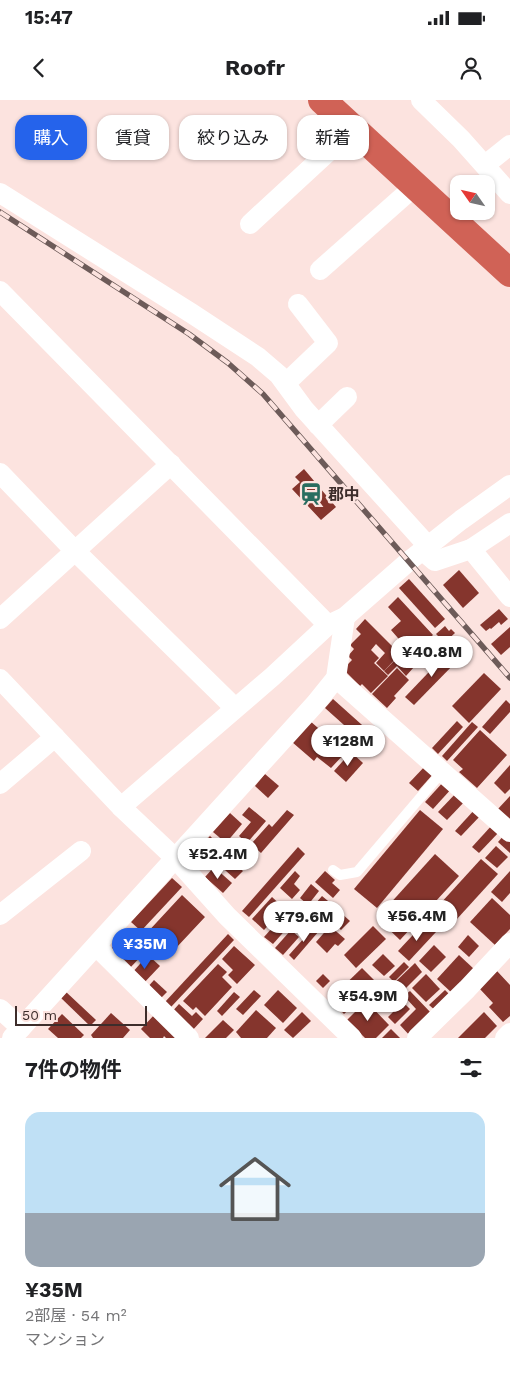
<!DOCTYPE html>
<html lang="ja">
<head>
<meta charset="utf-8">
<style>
	body { margin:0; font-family:"Work Sans","Noto Sans JP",sans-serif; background:#f6f6f6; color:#202124; height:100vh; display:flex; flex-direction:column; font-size:19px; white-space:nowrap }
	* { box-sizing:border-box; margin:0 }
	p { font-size:16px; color:#757577 }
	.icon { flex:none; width:28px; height:28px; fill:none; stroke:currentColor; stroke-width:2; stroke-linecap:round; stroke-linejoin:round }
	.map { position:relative; height:938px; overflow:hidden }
	.details { display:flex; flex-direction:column; background:#fff; flex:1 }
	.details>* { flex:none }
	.guide { position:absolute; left:15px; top:15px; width:480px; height:45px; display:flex; gap:10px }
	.needle { width:32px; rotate:304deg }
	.tools { position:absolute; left:450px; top:75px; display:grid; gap:10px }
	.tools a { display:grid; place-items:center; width:45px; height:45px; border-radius:10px; background:#fff; box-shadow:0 1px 4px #0004; font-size:25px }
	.scale { position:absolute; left:15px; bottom:12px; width:132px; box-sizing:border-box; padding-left:5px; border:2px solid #3d2d2b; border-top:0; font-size:14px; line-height:18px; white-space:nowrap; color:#3d2d2b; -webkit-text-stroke:4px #fce3df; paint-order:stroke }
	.price { position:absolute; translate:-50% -42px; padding:0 11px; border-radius:18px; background:#fff; color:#222; font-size:16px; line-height:32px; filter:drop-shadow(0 1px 2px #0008) }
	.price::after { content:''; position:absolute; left:50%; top:30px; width:15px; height:11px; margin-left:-8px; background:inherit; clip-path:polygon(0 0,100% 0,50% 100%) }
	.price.selected { background:#2563eb; color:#fff }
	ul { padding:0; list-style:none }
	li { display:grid; align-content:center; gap:10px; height:265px; padding:0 25px }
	li span { display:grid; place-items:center; height:155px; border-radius:15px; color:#555 }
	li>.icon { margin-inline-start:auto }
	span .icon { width:90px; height:90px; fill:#fffc; stroke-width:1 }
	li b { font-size:21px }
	h2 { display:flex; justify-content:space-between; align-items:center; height:60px; padding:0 25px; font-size:21px }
	.tag { padding:0 18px; border-radius:15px; background:#fff; box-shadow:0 1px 4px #0004; font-size:18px; line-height:45px }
	.tag.selected { background:#2563eb; color:#fff }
	.status { display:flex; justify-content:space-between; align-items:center; height:35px; padding:0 25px; background:#fff; direction:ltr }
	.status svg { height:14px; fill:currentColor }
	header { display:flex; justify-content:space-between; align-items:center; height:65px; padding:0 25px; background:#fff; font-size:22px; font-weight:700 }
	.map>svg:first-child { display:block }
</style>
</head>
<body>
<div class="status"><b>15:47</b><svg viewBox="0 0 49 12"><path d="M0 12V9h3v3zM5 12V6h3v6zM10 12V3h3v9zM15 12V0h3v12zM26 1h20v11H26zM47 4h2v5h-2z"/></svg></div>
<header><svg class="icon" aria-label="back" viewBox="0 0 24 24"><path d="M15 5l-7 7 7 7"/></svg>Roofr<svg class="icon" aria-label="person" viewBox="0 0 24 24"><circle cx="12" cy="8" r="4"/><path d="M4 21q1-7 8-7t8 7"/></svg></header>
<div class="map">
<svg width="510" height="938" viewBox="0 0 510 938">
	<rect width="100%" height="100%" fill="#fce3df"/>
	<!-- building -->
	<g fill="#85352d">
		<path d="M 304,369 L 336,407 L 321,420 L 292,389 L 300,382 L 295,377 Z"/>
		<path d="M 459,470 L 479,493 L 463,508 L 443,485 Z"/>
		<path d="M 409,479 L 445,519 L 435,528 L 399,488 Z"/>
		<path d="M 398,497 L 433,535 L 420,547 L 425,553 L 417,560 L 391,530 L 401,521 L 388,507 Z"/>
		<path d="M 499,509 L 508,519 L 501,525 L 499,522 L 491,529 L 490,528 L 486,531 L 480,525 Z"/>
		<path d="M 365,519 L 400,554 L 384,571 L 376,563 L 385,553 L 376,544 L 371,550 L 379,558 L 374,563 L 388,576 L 371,593 L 362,584 L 366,580 L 360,586 L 343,569 L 352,560 L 348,556 L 354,549 L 350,545 L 361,534 L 356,529 Z"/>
		<path d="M 445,526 L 449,531 L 451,529 L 455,533 L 433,553 L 427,546 L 438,536 L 436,534 Z"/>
		<path d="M 510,527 L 510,547 L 501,555 L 491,544 Z"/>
		<path d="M 450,550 L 459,559 L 414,605 L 405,597 Z"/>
		<path d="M 401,554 L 414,567 L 406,576 L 397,566 L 388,575 L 384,571 Z"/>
		<path d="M 397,568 L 409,580 L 394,596 L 396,598 L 387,608 L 372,594 Z"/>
		<path d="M 484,573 L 501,589 L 469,623 L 452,606 Z"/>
		<path d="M 333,599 L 371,633 L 363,642 L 325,608 Z"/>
		<path d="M 506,600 L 510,604 L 510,612 L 490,634 L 482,627 Z"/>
		<path d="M 310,621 L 346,652 L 331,668 L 317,657 L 314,661 L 292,642 Z"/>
		<path d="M 457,621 L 463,627 L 438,654 L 432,648 Z"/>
		<path d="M 472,622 L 478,627 L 447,661 L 442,656 Z"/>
		<path d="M 480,630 L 507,655 L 477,688 L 459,672 L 463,669 L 453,660 Z"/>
		<path d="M 372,643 L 378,648 L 371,655 L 365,650 Z"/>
		<path d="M 351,652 L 363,663 L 346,682 L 334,671 Z"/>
		<path d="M 427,664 L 435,672 L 418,691 L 409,683 Z"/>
		<path d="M 510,665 L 510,689 L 505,694 L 494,683 Z"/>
		<path d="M 265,674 L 279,686 L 268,698 L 255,686 Z"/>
		<path d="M 445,680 L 453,687 L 433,709 L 425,702 Z"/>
		<path d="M 458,691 L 467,699 L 447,720 L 438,712 Z"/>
		<path d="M 510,696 L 510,722 L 497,710 Z"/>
		<path d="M 249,707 L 266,721 L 247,743 L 239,736 L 251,722 L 242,715 Z"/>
		<path d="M 476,708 L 482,714 L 461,736 L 455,731 Z"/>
		<path d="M 287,710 L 294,715 L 261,753 L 251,744 L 269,724 L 272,727 Z"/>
		<path d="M 420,710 L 443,729 L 377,808 L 354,789 Z"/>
		<path d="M 230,713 L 242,724 L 226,743 L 213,732 Z"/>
		<path d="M 493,724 L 500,731 L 479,753 L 472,747 Z"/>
		<path d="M 505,734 L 510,739 L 510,753 L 498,742 Z"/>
		<path d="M 210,736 L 221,747 L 201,770 L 189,759 Z"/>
		<path d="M 235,740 L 254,756 L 251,760 L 244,754 L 240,759 L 227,748 Z"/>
		<path d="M 496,746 L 508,757 L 497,768 L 485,758 Z"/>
		<path d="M 298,747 L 305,754 L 249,817 L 242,811 Z"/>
		<path d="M 223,754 L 243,771 L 235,779 L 216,762 Z"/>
		<path d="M 435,754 L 459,776 L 400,840 L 377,818 Z"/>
		<path d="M 481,759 L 498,774 L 446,831 L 429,816 Z"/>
		<path d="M 214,767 L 232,783 L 223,793 L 205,777 Z"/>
		<path d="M 295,771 L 300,776 L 294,784 L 300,790 L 292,799 L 280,788 Z"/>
		<path d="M 325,771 L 335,780 L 332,783 L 340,790 L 333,798 L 315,782 Z"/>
		<path d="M 510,771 L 510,793 L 502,802 L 491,792 Z"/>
		<path d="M 172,778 L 182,787 L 141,831 L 131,822 Z"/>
		<path d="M 311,784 L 319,791 L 308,805 L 300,798 Z"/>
		<path d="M 182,795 L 205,817 L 176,848 L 172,843 L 162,853 L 144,836 Z"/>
		<path d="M 322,796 L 339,810 L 322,829 L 313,821 L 302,834 L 295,827 Z"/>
		<path d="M 272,797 L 284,808 L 264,830 L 252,819 Z"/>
		<path d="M 492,798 L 510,815 L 510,829 L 495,845 L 470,822 Z"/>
		<path d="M 295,802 L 304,809 L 273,844 L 264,837 Z"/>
		<path d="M 341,813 L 350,821 L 341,830 L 333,823 Z"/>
		<path d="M 425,822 L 436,832 L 409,861 L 398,851 Z"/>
		<path d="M 330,826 L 345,839 L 338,846 L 335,844 L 327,853 L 316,842 Z"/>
		<path d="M 373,826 L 386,839 L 356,868 L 344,855 Z"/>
		<path d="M 314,827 L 319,831 L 294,860 L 289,855 Z"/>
		<path d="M 129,830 L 149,848 L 128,870 L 108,852 Z"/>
		<path d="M 291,830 L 299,837 L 283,855 L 275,848 Z"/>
		<path d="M 228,834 L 234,840 L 171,907 L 165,902 Z"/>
		<path d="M 468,835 L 479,846 L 469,857 L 458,847 Z"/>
		<path d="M 434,845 L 446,857 L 431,872 L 419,861 Z"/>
		<path d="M 234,846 L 255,865 L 237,884 L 228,875 L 233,870 L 222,859 Z"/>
		<path d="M 383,854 L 395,866 L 384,876 L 372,865 Z"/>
		<path d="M 148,855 L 160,866 L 142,885 L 131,874 Z"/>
		<path d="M 459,855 L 475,870 L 453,894 L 437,879 Z"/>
		<path d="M 404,862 L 409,867 L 394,882 L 389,877 Z"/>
		<path d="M 415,863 L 422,872 L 400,894 L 392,885 Z"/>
		<path d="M 218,864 L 227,872 L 222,877 L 232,887 L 205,916 L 196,907 L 193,910 L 183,901 Z"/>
		<path d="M 362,868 L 377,883 L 344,914 L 330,899 Z"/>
		<path d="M 497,871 L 510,885 L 510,916 L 503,922 L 489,907 L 493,903 L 479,888 Z"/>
		<path d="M 323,874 L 330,881 L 323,888 L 316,881 Z"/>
		<path d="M 426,874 L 440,889 L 426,902 L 412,888 Z"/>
		<path d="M 154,880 L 167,892 L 158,901 L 146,889 Z"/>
		<path d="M 254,890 L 261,896 L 243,915 L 236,909 Z"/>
		<path d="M 278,890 L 297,908 L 283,923 L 264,905 Z"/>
		<path d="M 445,890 L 451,896 L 436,911 L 429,905 Z"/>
		<path d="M 65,891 L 96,920 L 90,926 L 60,897 Z"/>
		<path d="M 410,891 L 433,915 L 411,937 L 400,925 L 416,909 L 404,896 Z"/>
		<path d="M 234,892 L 240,897 L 222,916 L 217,911 Z"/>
		<path d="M 398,897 L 410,909 L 395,924 L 388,917 L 393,912 L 388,907 Z"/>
		<path d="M 366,901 L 389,925 L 376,938 L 365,938 L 347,920 Z"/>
		<path d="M 179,904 L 192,916 L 196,912 L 203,919 L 190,933 L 170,914 Z"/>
		<path d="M 256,910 L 276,928 L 267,938 L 241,938 L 236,932 Z"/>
		<path d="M 302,912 L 311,921 L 293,938 L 284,930 Z"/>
		<path d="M 484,912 L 497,926 L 485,938 L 458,938 Z"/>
		<path d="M 111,913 L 130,930 L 123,938 L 93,938 L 91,935 Z"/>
		<path d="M 62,914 L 84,935 L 81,938 L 58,938 L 48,929 Z"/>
		<path d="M 155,914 L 181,938 L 166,938 L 164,936 L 163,938 L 150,938 L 141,929 Z"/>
		<path d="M 223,920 L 234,930 L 226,938 L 205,938 Z"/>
		<path d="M 391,929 L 400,938 L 382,938 Z"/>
	</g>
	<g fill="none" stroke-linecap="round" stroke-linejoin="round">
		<!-- lane -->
		<path stroke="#fff" stroke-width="10" d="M 333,770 L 340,775 L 357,772 L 442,672"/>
		<!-- street -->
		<g stroke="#fff" stroke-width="20">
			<path d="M 421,0 L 461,39 L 510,94"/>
			<path d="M 485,65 L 510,45"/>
			<path d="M 0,93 L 191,213 L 258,257 L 279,275 L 304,309 L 428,446"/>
			<path d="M 250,124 L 353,29"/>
			<path d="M 320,170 L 415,86"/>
			<path d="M 0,191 L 328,525"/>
			<path d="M 286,283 L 328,243 L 298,204"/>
			<path d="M 318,325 L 347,297"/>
			<path d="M 0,373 L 75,451 L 235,608"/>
			<path d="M 471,449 L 510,423"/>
			<path d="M 422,450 L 435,461 L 471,449 L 510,497"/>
			<path d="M 0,519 L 171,364"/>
			<path d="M 336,578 L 510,732"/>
			<path d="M 0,579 L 121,707 L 175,758 L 227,816 L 352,938"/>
			<path d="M 0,684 L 55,637"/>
			<path d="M 121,707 L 272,577 L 328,525 L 345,517 L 409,461 L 461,420 L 510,385"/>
			<path d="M 0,815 L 81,751"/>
			<path d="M 96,846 L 189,938"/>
			<path d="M 0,909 L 21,928"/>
			<path d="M 12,938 L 315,604 L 336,578 L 345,517"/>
			<path d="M 417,938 L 467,889 L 510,843"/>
			<path d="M 505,938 L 510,933"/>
		</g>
		<!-- highway -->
		<path stroke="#d06256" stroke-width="28" d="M 322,0 L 510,173"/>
		<defs>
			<path id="rail" d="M 0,112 L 189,234 L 228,263 L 263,294 L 510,578"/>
		</defs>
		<!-- rail casing -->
		<use href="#rail" stroke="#6d5b59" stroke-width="5.5"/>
		<!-- rail -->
		<use href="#rail" stroke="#fce3df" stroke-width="4" stroke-dasharray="11" stroke-linecap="butt"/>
	</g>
	<!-- icons -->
	<defs>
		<symbol id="station-bare" viewBox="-9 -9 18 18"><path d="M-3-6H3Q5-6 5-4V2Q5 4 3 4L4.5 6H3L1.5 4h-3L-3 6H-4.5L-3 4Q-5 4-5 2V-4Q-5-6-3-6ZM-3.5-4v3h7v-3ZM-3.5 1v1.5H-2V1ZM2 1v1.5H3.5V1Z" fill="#296d60" stroke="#fce3df" stroke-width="2.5" paint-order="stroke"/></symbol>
	</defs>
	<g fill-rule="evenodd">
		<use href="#station-bare" x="295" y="378" width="32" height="32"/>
	</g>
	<g text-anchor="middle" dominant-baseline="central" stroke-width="5" stroke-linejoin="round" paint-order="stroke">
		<!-- poi labels -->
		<g font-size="16" font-weight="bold" fill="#3d2d2b" stroke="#fce3df" text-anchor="start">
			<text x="328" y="394">郡中</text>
		</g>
	</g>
</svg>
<div class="tools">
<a><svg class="needle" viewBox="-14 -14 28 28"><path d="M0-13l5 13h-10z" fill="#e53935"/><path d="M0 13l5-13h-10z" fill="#757577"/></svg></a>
</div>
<div class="scale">50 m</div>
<b class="price" style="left:432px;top:578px">¥40.8M</b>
<b class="price" style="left:348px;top:667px">¥128M</b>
<b class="price" style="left:218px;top:780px">¥52.4M</b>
<b class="price" style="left:417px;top:842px">¥56.4M</b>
<b class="price" style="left:304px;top:843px">¥79.6M</b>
<b class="price selected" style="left:145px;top:870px">¥35M</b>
<b class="price" style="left:368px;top:922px">¥54.9M</b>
<div class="guide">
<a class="tag selected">購入</a>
<a class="tag">賃貸</a>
<a class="tag">絞り込み</a>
<a class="tag">新着</a>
</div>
</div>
<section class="details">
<h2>7件の物件<svg class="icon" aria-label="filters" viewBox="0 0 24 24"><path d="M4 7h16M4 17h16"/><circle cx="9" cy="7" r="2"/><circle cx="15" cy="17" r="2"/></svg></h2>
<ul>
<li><span style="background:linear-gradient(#bfe0f5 65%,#9aa5b1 0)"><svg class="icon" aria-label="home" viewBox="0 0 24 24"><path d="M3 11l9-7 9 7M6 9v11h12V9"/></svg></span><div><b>¥35M</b><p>2部屋 · 54 m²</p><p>マンション</p></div></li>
</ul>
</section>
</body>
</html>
